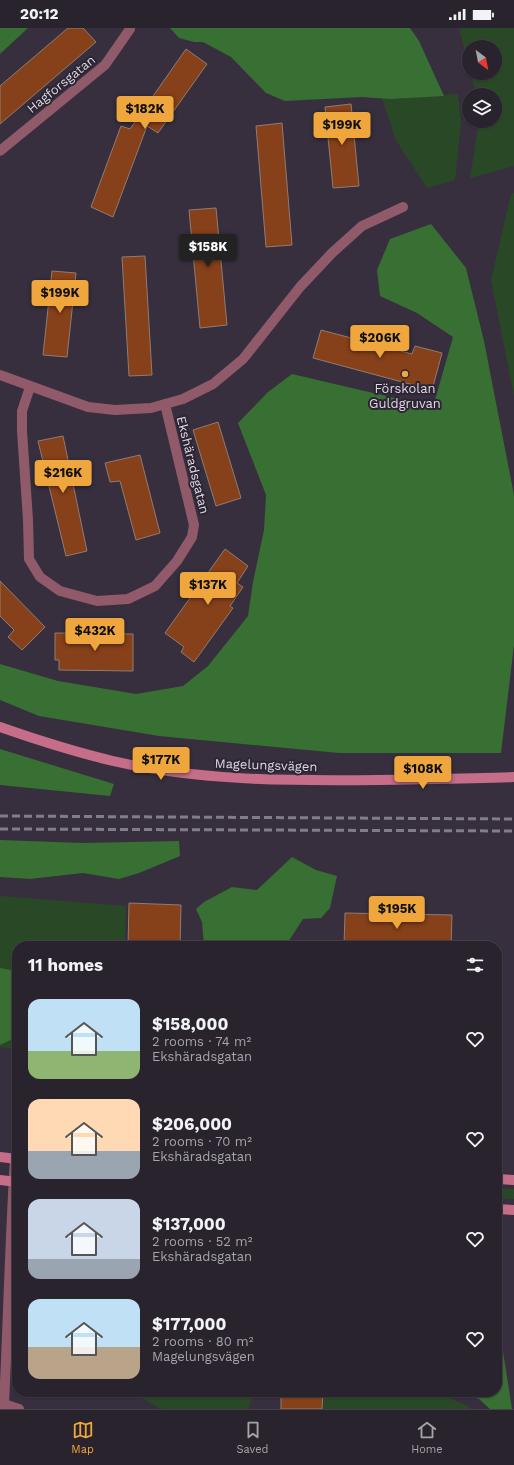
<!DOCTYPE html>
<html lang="en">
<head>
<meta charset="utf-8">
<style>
	body { margin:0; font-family:"Work Sans",sans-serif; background:#312b36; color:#f1f3f6; height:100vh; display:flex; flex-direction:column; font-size:15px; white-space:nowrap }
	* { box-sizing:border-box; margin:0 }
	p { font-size:13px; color:#a5a4aa }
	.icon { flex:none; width:22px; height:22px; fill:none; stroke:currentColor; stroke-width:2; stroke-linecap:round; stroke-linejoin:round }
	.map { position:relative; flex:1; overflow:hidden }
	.drawer { position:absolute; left:12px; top:913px; width:490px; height:456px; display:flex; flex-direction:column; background:#29232e; border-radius:16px; box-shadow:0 1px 3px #0004,0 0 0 1px #45404a }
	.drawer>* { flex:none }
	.needle { width:26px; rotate:148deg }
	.controls { position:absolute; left:462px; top:12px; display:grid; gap:8px }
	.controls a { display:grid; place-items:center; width:40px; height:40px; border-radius:50%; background:#29232e; box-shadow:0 1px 3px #0004,0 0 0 1px #45404a; font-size:20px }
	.price { position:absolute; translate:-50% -34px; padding:0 9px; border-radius:4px; background:#efa73d; color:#111; font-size:13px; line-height:26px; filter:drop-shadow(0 1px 2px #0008) }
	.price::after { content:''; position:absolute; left:50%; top:24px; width:12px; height:9px; margin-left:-6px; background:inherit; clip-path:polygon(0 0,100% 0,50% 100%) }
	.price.on { background:#222; color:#fff }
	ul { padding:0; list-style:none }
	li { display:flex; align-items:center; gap:12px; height:100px; padding:0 16px }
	li span { display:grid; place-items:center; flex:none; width:112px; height:80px; border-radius:12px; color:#555 }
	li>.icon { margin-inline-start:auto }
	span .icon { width:48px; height:48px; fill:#fffc; stroke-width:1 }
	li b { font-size:17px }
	h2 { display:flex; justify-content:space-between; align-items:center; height:48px; padding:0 16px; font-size:17px }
	.status { display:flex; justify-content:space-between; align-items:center; height:28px; padding:0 20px; background:#29232e; direction:ltr }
	.status svg { height:11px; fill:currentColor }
	.menu { display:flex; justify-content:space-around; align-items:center; height:56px; border-top:1px solid #45404a; background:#29232e; font-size:11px; color:#a5a4aa }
	.menu a { display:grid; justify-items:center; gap:2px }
	.menu .on { color:#efa73d }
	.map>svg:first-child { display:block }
</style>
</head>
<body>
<div class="status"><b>20:12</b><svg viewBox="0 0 49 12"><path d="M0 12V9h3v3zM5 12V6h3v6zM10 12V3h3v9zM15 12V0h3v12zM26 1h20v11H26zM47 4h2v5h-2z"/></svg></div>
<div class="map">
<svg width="514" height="1381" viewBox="0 0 514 1381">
	<rect width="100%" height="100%" fill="#372f3e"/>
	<!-- green -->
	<g fill="#294926">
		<path d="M 459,0 L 514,0 L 514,138 L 470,150 L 479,93 L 495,93 L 495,67 L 476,67 L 471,45 L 495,45 L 495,19 L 469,19 L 469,39 Z"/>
		<path d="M 458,66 L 461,94 L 455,152 L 427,160 L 396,112 L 382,70 L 390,71 Z"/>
		<path d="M 514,165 L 514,368 L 491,252 L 511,166 Z"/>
		<path d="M 0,868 L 126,878 L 125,918 L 17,918 L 17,943 L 0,940 Z"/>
		<path d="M 17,1009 L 17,1021 L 0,1019 L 0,1017 Z"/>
		<path d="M 497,1160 L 514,1161 L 514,1171 L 497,1170 Z"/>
		<path d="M 131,1364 L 254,1364 L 248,1381 L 161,1381 Z"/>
		<path d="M 323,1364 L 434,1364 L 466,1377 L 471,1381 L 322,1381 Z"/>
	</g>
	<!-- forest -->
	<g fill="#386f33">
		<path d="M 0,0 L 28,0 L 0,26 Z"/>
		<path d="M 170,0 L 410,0 L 419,13 L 444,68 L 390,71 L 362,69 L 285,73 L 266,65 L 231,29 L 203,14 L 194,14 L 179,10 Z"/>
		<path d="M 431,196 L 466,240 L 484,313 L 514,467 L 514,617 L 501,725 L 339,725 L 159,708 L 39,688 L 0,672 L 0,636 L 58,653 L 136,666 L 183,658 L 208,638 L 248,588 L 253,554 L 264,502 L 266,467 L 238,395 L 268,364 L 292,346 L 433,379 L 453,309 L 417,285 L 380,268 L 377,242 L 390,211 Z"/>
		<path d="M 0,721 L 114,756 L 110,768 L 0,757 Z"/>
		<path d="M 0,812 L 83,815 L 179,813 L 180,828 L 139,845 L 119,851 L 83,845 L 30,851 L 0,849 Z"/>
		<path d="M 292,829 L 316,842 L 337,848 L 330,880 L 321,890 L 303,891 L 288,914 L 279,918 L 204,918 L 202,894 L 196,881 L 204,874 L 232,859 L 257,862 Z"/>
		<path d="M 0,940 L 17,943 L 17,1009 L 0,1017 Z"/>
		<path d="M 497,1285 L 512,1381 L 490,1381 L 479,1371 L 459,1364 L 497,1364 Z"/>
	</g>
	<!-- building -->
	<g fill="#86401a" stroke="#907c73">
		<path d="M 68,0 L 83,0 L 96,14 L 0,96 L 0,58 Z"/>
		<path d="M 186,21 L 207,36 L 158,105 L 147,98 L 113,189 L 91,179 L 121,98 L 130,101 Z"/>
		<path d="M 351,76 L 359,158 L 333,160 L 325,79 Z"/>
		<path d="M 282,95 L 292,217 L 266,219 L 256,98 Z"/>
		<path d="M 216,180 L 227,297 L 200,300 L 189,182 Z"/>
		<path d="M 145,228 L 152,347 L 129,348 L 122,229 Z"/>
		<path d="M 52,243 L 76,245 L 67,329 L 43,327 Z"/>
		<path d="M 321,302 L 412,326 L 415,318 L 442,325 L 432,362 L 313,330 Z"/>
		<path d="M 218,394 L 241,470 L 216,478 L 193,402 Z"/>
		<path d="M 63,408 L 87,523 L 66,528 L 38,413 Z"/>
		<path d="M 140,427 L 160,505 L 136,512 L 120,453 L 110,454 L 105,435 Z"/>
		<path d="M 225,521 L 248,538 L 237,555 L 243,559 L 230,578 L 233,580 L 194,634 L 181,624 L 184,619 L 165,605 Z"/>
		<path d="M 0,553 L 45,599 L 22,622 L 8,609 L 14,602 L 0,588 Z"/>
		<path d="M 55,605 L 133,606 L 133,643 L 59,642 L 59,632 L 55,632 Z"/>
		<path d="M 129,875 L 181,877 L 180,918 L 128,918 Z"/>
		<path d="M 345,885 L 452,887 L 451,918 L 344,918 Z"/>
		<path d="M 281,1364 L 323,1364 L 322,1381 L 281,1381 Z"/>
	</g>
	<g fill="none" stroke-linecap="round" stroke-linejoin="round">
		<!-- street -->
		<g stroke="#915a6a" stroke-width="10">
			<path d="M 0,123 L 105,37 L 130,1"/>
			<path d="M 0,347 L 88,379 L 115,382 L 151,380 L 183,371 L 213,356 L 243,331 L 300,259 L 332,225 L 362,198 L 403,179"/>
			<path d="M 30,359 L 22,383 L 22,403 L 28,492 L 29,531 L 40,549 L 60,563 L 97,573 L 128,571 L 155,558 L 177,533 L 192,509 L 194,497 L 165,376"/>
			<path d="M 4,1376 L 19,1381"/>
			<path d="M 2,1381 L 4,1376 C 8,1294 10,1212 15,1131"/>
		</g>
		<!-- secondary -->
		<g stroke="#c56d89" stroke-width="10">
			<path d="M 0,699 C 37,712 75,724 113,733 C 199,753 290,753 378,752 C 423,751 469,751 514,749"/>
			<path d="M 0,1129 L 17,1131"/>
			<path d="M 497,1151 L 514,1152"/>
			<path d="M 0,1152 L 17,1154"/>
			<path d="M 497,1181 L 514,1182"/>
		</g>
		<!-- rail -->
		<g stroke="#837c89" stroke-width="3" stroke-dasharray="8 4" stroke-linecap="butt">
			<path d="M 0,788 L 514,791"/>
			<path d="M 0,801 L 514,803"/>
		</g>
	</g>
	<!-- markers -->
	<circle fill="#efa73d" stroke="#2d2534" stroke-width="1.5" cx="405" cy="346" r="4"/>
	<g text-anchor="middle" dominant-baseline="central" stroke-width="4" stroke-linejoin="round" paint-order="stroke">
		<!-- street labels -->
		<g font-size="13" fill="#ddd8e2" stroke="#2d2534">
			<text transform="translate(61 56) rotate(-39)">Hagforsgatan</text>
			<text transform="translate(193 437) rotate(76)">Ekshäradsgatan</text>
			<text transform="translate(266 737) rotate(2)">Magelungsvägen</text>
		</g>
		<!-- poi labels -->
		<g font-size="13" fill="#ddd8e2" stroke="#2d2534">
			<text x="405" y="360">Förskolan<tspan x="405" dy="15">Guldgruvan</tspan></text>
		</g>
	</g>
</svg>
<div class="controls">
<a><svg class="needle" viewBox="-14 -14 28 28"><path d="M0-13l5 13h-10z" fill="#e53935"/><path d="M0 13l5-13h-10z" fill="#a5a4aa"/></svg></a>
<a><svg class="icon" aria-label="layers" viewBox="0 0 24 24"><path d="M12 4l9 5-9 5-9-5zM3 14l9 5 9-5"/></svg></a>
</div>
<b class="price" style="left:145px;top:102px">$182K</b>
<b class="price" style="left:342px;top:118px">$199K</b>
<b class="price on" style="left:208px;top:240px">$158K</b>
<b class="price" style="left:60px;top:286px">$199K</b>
<b class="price" style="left:380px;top:331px">$206K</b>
<b class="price" style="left:63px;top:466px">$216K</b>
<b class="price" style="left:208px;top:578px">$137K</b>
<b class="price" style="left:95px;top:624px">$432K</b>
<b class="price" style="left:161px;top:753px">$177K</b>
<b class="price" style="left:423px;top:762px">$108K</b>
<b class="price" style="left:397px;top:902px">$195K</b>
<section class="drawer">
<h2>11 homes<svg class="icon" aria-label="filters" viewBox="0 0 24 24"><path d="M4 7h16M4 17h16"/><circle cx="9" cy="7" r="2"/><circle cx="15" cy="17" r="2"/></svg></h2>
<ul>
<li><span style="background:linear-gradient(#bfe0f5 65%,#8fb573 0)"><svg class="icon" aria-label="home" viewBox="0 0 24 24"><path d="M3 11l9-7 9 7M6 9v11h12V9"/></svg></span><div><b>$158,000</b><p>2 rooms · 74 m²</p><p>Ekshäradsgatan</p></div><svg class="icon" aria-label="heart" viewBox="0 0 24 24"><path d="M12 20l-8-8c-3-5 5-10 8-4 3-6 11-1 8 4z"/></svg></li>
<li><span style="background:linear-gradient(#ffd9b3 65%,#9aa5b1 0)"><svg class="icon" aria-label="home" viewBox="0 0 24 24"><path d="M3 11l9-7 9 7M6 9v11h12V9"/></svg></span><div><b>$206,000</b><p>2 rooms · 70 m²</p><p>Ekshäradsgatan</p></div><svg class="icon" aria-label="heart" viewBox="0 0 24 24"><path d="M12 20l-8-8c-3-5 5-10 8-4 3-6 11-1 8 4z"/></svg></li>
<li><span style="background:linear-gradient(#c9d6e8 75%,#9aa5b1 0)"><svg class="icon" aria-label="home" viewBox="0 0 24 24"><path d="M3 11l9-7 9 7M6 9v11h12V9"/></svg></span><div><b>$137,000</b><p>2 rooms · 52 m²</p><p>Ekshäradsgatan</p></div><svg class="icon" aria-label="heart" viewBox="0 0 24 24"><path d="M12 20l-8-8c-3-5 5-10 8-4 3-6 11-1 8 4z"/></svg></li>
<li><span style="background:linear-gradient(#bfe0f5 60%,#b9a48a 0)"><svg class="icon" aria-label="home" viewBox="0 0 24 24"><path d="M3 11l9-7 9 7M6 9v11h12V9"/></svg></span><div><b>$177,000</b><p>2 rooms · 80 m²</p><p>Magelungsvägen</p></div><svg class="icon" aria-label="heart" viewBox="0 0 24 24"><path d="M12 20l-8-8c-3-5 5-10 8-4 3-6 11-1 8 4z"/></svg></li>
</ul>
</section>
</div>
<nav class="menu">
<a class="on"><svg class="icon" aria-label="map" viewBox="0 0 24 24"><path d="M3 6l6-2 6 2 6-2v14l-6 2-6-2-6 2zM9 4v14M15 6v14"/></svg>Map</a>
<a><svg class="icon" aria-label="saved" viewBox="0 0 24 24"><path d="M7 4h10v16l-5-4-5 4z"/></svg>Saved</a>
<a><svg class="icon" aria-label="home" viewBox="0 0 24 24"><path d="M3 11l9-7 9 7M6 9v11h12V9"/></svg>Home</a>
</nav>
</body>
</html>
